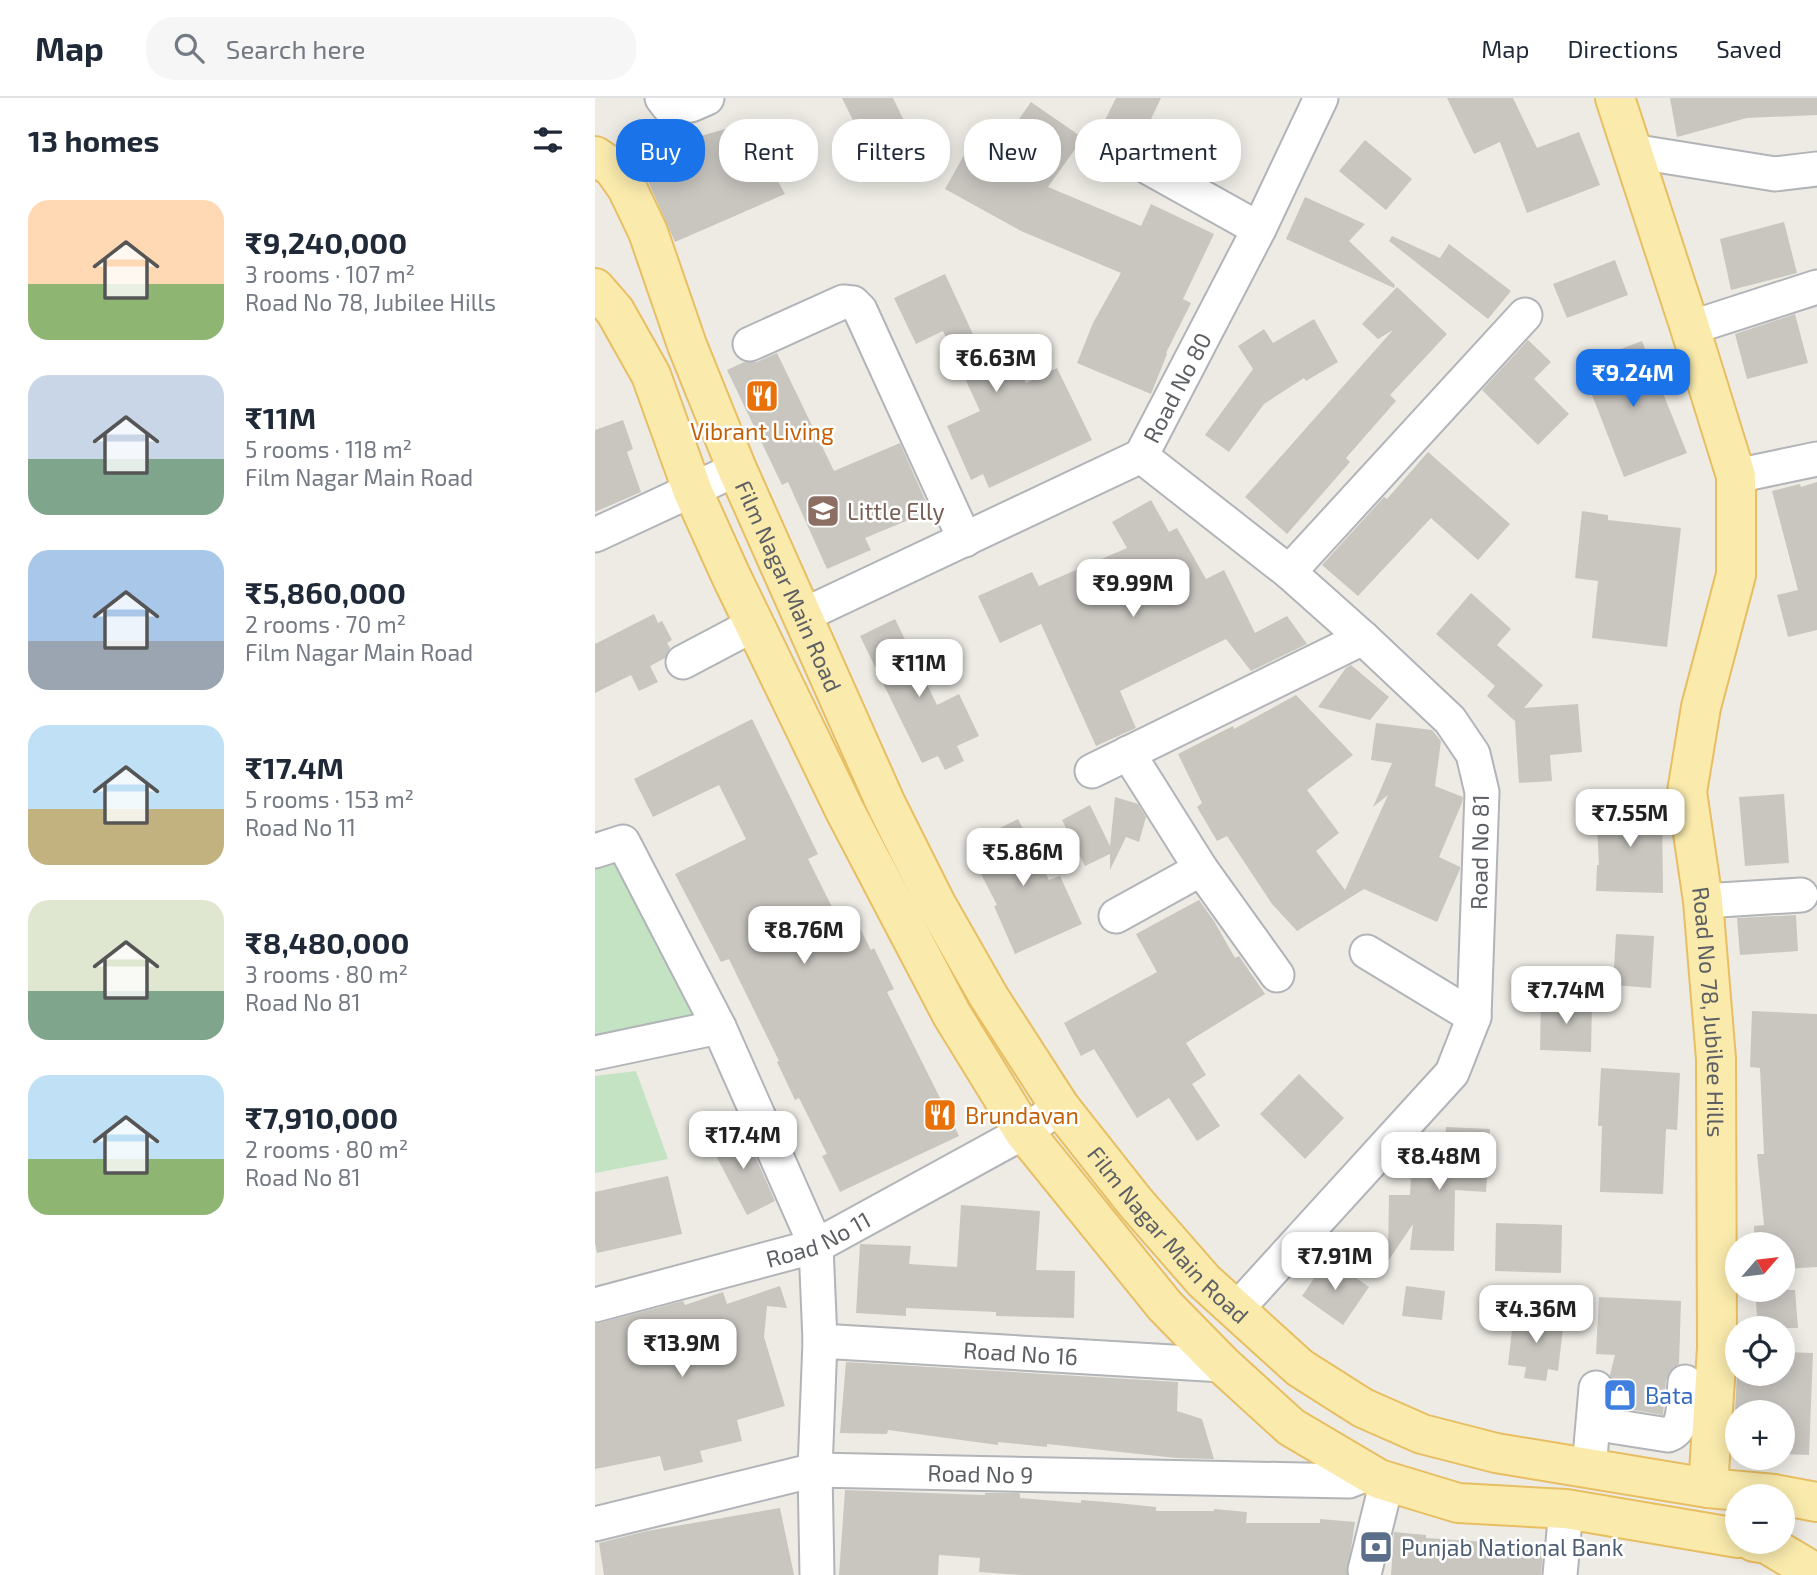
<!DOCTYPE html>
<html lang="en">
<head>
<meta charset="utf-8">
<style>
	body { margin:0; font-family:"Exo 2",sans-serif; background:#f6f6f7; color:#1f2937; height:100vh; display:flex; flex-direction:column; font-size:26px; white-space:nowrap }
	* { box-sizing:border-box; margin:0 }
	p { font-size:23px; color:#747a83 }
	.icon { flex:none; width:38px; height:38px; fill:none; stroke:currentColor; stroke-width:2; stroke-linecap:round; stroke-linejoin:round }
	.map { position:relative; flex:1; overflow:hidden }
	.side { display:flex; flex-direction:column; background:#fff; width:595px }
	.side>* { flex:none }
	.guide { position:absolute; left:21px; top:21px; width:665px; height:63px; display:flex; gap:14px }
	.needle { width:46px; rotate:62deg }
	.tools { position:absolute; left:1130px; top:1134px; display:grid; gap:14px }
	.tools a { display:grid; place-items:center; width:70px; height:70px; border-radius:50%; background:#fff; box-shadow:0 4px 18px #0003; font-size:35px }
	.price { position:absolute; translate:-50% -60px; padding:0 16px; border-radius:14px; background:#fff; color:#222; font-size:23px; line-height:46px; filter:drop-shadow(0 2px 4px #0008) }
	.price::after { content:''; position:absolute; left:50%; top:42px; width:21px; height:16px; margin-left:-10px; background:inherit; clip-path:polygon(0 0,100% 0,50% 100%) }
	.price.active { background:#1a73e8; color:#fff }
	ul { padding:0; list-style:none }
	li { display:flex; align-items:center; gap:21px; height:175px; padding:0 28px }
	li span { display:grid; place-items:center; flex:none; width:196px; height:140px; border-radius:21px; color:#555 }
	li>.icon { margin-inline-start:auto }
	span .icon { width:84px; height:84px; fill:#fffc; stroke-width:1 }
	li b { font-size:30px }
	h2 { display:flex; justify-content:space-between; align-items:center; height:84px; padding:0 28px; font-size:30px }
	.chip { padding:0 24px; border-radius:28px; background:#fff; box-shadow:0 4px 18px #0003; font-size:24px; line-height:63px }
	.chip.active { background:#1a73e8; color:#fff }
	header { display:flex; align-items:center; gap:42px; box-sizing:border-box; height:98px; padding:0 35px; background:#fff; border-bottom:2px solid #e0e1e3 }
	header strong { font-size:33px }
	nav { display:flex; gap:38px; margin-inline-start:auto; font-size:24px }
	.search { width:490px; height:63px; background:#f6f6f7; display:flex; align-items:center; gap:18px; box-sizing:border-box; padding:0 24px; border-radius:28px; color:#747a83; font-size:26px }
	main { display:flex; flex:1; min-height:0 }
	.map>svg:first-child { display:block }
</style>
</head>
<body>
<header>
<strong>Map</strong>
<div class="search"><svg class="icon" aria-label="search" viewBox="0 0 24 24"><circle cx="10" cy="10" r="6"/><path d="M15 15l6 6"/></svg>Search here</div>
<nav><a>Map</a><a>Directions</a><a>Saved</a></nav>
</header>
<main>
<section class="side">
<h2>13 homes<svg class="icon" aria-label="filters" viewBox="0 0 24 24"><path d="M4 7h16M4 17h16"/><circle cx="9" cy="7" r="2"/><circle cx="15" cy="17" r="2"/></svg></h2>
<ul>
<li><span style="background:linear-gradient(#ffd9b3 60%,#8fb573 0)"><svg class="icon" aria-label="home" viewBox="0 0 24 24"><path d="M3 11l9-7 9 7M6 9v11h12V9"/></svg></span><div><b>₹9,240,000</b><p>3 rooms · 107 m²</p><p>Road No 78, Jubilee Hills</p></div></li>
<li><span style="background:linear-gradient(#c9d6e8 60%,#7fa58c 0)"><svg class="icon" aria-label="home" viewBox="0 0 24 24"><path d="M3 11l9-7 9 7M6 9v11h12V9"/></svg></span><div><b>₹11M</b><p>5 rooms · 118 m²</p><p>Film Nagar Main Road</p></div></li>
<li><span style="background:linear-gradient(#a9c7e8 65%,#9aa5b1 0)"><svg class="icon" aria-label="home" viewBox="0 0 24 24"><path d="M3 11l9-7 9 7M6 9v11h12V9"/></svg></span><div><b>₹5,860,000</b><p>2 rooms · 70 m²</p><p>Film Nagar Main Road</p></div></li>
<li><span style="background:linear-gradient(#bfe0f5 60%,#c2b280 0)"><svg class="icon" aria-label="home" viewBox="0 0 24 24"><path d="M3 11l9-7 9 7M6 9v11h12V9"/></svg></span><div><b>₹17.4M</b><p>5 rooms · 153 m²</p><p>Road No 11</p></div></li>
<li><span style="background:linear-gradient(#dfe7d0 65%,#7fa58c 0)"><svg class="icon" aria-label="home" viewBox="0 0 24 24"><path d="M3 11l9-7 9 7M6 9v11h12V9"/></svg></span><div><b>₹8,480,000</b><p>3 rooms · 80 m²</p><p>Road No 81</p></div></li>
<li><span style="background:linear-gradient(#bfe0f5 60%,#8fb573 0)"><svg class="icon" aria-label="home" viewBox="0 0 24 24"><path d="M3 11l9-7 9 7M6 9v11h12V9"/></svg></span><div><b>₹7,910,000</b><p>2 rooms · 80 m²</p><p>Road No 81</p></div></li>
</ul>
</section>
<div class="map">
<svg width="1222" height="1477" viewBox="0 0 1222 1477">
	<rect width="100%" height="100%" fill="#edebe4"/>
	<!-- green -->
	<g fill="#c3e3c2">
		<path d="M 14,752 L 99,918 L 0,936 L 0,757 Z"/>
		<path d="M 41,973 L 73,1061 L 0,1075 L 0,978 Z"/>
	</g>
	<!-- building -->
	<g fill="#c9c6c0">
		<path d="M 247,0 L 298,0 L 314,33 L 273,53 Z"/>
		<path d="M 521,0 L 566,0 L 543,48 L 506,30 Z"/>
		<path d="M 852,0 L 918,0 L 942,50 L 984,34 L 1005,87 L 932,115 L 905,44 L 879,56 Z"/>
		<path d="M 1075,0 L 1222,0 L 1222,17 L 1152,20 L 1082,39 Z"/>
		<path d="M 436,4 L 488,40 L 453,89 L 546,128 L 556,106 L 619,136 L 588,201 L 596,205 L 571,255 L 572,256 L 556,296 L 482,265 L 498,225 L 526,175 L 426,133 L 350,91 L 388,23 L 413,37 Z"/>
		<path d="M 151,25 L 190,96 L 80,144 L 52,81 L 36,58 Z"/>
		<path d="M 770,42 L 817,81 L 791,112 L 744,73 Z"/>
		<path d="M 710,99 L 770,126 L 754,143 L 800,187 L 799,190 L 691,141 Z"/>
		<path d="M 1189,124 L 1202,175 L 1136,192 L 1125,141 Z"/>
		<path d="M 797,138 L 845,160 L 854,146 L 916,193 L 893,221 L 794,143 Z"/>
		<path d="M 1020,162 L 1033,197 L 972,220 L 958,186 Z"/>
		<path d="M 350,176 L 384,249 L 409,238 L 431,285 L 462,270 L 497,342 L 394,390 L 388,376 L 376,382 L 352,328 L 385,313 L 348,233 L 321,246 L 299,200 Z"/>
		<path d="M 802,189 L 852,236 L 795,297 L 801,303 L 751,360 L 755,364 L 692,436 L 650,399 L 798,232 L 783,241 L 767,226 Z"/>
		<path d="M 1200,216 L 1213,265 L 1152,281 L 1140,236 Z"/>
		<path d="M 719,221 L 743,264 L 711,283 L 709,280 L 669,306 L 634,354 L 610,337 L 658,271 L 643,248 L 669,231 L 678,245 Z"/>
		<path d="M 933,242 L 956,264 L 939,281 L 974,316 L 943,347 L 887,292 Z"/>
		<path d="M 1047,243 L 1092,355 L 1029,379 L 985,266 Z"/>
		<path d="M 182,255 L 239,373 L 305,345 L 335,413 L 270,440 L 276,452 L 232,471 L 193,384 L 187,387 L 132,272 L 149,264 L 162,264 Z"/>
		<path d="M 28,322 L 38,351 L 32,354 L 46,394 L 0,414 L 0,332 Z"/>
		<path d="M 833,354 L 915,426 L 883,462 L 836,420 L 763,498 L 727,467 L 789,399 L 792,401 Z"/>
		<path d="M 1222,384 L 1222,532 L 1193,539 L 1182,497 L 1203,492 L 1177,393 L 1205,386 L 1206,389 Z"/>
		<path d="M 556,402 L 574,434 L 582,430 L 611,481 L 629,472 L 660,535 L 692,518 L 712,546 L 656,573 L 631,541 L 525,593 L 541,630 L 501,648 L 446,526 L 405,545 L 383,498 L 437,474 L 444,488 L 532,450 L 517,424 Z"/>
		<path d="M 987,413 L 1013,417 L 1013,422 L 1086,430 L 1072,549 L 997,540 L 1003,483 L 980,480 Z"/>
		<path d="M 876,495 L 916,531 L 902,547 L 948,587 L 929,610 L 983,606 L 987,654 L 955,657 L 957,683 L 924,685 L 920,623 L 892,598 L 900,588 L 841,536 Z"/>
		<path d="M 59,516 L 63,525 L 67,523 L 77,542 L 72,545 L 75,550 L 70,560 L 55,568 L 63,584 L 44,593 L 36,577 L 0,595 L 0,546 Z"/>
		<path d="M 300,521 L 342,607 L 364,596 L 384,638 L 362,648 L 369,663 L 350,672 L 343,658 L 327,665 L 265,538 Z"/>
		<path d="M 756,567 L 794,599 L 775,622 L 723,609 L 751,570 Z"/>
		<path d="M 701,597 L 758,657 L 712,692 L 744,735 L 721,753 L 750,792 L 793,697 L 778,709 L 797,665 L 776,662 L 781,625 L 837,632 L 846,643 L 840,688 L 868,699 L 867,705 L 844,759 L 865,769 L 865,771 L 842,824 L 769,791 L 702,833 L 677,806 L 632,738 L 622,743 L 602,709 L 607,705 L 583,656 L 638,628 L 639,631 Z"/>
		<path d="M 157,621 L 223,756 L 213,761 L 241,817 L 255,811 L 276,852 L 279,850 L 299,891 L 292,894 L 364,1038 L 245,1094 L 227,1058 L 232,1056 L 204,1000 L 200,1002 L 182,964 L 184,963 L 134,861 L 126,864 L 80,776 L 151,741 L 124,687 L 58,719 L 39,681 Z"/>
		<path d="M 1189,696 L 1194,765 L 1150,768 L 1144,699 Z"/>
		<path d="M 520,699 L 543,706 L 551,719 L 544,744 L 531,739 L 515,772 L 515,756 L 490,768 L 467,722 L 495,707 L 515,748 Z"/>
		<path d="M 1067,706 L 1068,795 L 1001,793 L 1002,767 L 1004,767 L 1001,709 Z"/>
		<path d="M 423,721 L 454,782 L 465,778 L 487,826 L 420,856 L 399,808 L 402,807 L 371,747 Z"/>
		<path d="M 604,802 L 619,823 L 640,860 L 644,858 L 670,896 L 591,945 L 611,977 L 597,986 L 625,1028 L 602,1043 L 574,1000 L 542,1020 L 499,951 L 486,958 L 469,925 L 562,874 L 541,836 Z"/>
		<path d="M 1201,817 L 1203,853 L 1145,857 L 1142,820 Z"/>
		<path d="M 1021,836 L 1059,838 L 1056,890 L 1018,887 Z"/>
		<path d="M 946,902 L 997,904 L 996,954 L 945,952 Z"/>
		<path d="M 1157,913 L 1222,916 L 1222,1169 L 1188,1171 L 1188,1146 L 1160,1146 L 1159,1128 L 1169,1127 L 1162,1056 L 1169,1056 L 1165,970 L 1155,969 Z"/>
		<path d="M 1006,970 L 1085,975 L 1082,1032 L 1071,1031 L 1068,1096 L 1005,1094 L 1007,1028 L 1003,1028 Z"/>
		<path d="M 704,976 L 749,1020 L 710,1061 L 665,1016 Z"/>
		<path d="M 147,1029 L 180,1103 L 152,1117 L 115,1046 Z"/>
		<path d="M 851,1029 L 895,1031 L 891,1094 L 860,1092 L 859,1153 L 815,1152 L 818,1126 L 793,1163 L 794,1097 L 815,1097 L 817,1059 L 849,1061 Z"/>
		<path d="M 73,1078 L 87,1136 L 2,1155 L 0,1145 L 0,1094 Z"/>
		<path d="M 366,1107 L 445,1113 L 441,1172 L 480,1173 L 479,1220 L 401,1218 L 401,1214 L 311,1210 L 311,1218 L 261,1215 L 265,1146 L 316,1148 L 314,1166 L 362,1169 Z"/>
		<path d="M 901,1125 L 967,1127 L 966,1175 L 900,1173 Z"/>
		<path d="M 733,1160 L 774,1189 L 748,1227 L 707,1198 Z"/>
		<path d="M 185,1188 L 192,1210 L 172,1208 L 169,1239 L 190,1308 L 142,1322 L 147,1343 L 105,1353 L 108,1364 L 69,1373 L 65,1358 L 0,1371 L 0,1226 L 88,1203 L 90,1207 L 128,1194 L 132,1206 Z"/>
		<path d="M 811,1188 L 850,1193 L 847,1222 L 807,1218 Z"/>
		<path d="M 1160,1192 L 1200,1192 L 1203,1230 L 1163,1230 Z"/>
		<path d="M 1004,1199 L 1086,1203 L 1084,1266 L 1075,1273 L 1071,1282 L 1068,1317 L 1019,1309 L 1020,1291 L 1015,1277 L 1020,1257 L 1001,1256 Z"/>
		<path d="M 919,1215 L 969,1221 L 963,1273 L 953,1271 L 951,1283 L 929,1280 L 931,1269 L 913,1267 Z"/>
		<path d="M 1188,1254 L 1218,1255 L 1214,1357 L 1188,1356 L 1188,1314 L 1140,1314 L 1142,1276 L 1188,1276 Z"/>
		<path d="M 251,1264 L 583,1284 L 582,1313 L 607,1321 L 619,1361 L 581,1360 L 452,1346 L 452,1349 L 403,1344 L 403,1347 L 293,1332 L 292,1336 L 245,1335 Z"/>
		<path d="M 250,1392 L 390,1397 L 390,1395 L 423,1395 L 425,1396 L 425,1400 L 486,1405 L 486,1402 L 522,1405 L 561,1409 L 561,1413 L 619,1413 L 619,1411 L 652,1414 L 651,1425 L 725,1425 L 725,1421 L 760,1424 L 752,1477 L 427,1477 L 384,1474 L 385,1460 L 344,1457 L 343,1477 L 244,1477 Z"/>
		<path d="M 185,1410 L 199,1477 L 9,1477 L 4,1445 L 52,1433 Z"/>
		<path d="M 799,1434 L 831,1437 L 831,1440 L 891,1444 L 890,1449 L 948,1453 L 946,1477 L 796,1477 Z"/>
	</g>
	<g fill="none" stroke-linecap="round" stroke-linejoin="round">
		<defs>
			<g id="minor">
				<path d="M 67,0 L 73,8 L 96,7 L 112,0"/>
				<path d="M 1037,53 L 1180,76 L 1222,71"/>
				<path d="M 551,68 L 664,131"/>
				<path d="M 1095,230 L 1222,189"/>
				<path d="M 155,246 L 248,204 L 258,205 L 265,212 L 370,442"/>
				<path d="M 546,358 L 694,474 L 768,540 L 855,622 L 878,656 L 887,694 L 879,919 L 857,975 L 640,1213"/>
				<path d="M 1141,378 L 1222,361"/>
				<path d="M 0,437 L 142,371"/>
				<path d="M 694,474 L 930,217"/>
				<path id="s1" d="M 209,517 L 546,358 L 664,131 L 726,0"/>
				<path d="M 88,564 L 160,526"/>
				<path d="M 533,655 L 606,771 L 682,877"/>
				<path d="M 497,673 L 768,540"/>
				<path d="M 0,753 L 28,744 L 124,929 L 221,1148 L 225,1243 L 220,1372 L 222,1477"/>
				<path d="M 1108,803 L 1206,797"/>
				<path d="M 521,818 L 606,771"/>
				<path d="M 772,854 L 879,919"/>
				<path d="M 0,955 L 124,929"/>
				<path id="s2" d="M 0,1207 L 221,1148 L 429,1034 L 465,1009"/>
				<path id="s3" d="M 225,1243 L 628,1267"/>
				<path d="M 1016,1328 L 1073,1337 C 1092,1331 1088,1301 1090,1284"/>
				<path d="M 994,1371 L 1001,1290"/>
				<path id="s4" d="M 0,1426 L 220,1372 L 754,1383 L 774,1375"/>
				<path d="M 770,1472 L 792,1383"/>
				<path d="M 965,1477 L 971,1411"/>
			</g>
			<g id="major">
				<path id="s5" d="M 1020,0 L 1095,230 L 1141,378 L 1141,477 L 1106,609 L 1092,694 L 1108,803 L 1121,961 L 1122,1250 L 1113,1390"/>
				<path id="s6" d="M 0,58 L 18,70 L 32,90 L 53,134 L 92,247 L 142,371 L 291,706 L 341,806 L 394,899 L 465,1009 L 540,1104 L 609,1183 L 705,1270 L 768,1310 L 827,1336 L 901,1355 L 1113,1390 L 1179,1396 L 1222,1404"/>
				<path d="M 0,190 L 20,213 L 56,277 L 98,394 L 136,478 L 250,713 L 357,917 L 429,1034 L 570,1208 L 628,1267 L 696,1329 L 784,1381 L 863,1405 L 971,1411 L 1143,1440"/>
				<path d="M 1159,1444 L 1172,1446 L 1222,1476"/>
			</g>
		</defs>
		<!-- minor casing -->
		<use href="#minor" stroke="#b1b4b8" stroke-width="37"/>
		<!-- major casing -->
		<use href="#major" stroke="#e8be62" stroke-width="42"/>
		<!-- minor -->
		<use href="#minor" stroke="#fff" stroke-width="33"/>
		<!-- major -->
		<use href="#major" stroke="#faebad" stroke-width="38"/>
	</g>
	<!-- icons -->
	<defs>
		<symbol id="restaurant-square" viewBox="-11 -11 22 22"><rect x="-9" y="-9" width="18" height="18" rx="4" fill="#e8710a" stroke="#fff"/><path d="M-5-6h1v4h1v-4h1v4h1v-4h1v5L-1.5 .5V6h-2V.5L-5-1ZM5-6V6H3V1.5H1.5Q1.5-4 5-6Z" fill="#fff"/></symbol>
		<symbol id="university-square" viewBox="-11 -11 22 22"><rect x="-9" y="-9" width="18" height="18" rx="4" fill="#8d6e63" stroke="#fff"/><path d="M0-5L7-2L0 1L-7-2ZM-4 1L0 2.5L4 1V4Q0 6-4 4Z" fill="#fff"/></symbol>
		<symbol id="shop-square" viewBox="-11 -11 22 22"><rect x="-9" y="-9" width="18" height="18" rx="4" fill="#3f7fe0" stroke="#fff"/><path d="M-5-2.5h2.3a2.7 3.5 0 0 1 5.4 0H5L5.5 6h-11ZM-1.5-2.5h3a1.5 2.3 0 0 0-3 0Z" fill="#fff"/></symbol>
		<symbol id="bank-square" viewBox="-11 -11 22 22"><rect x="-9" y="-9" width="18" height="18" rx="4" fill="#5c6f8a" stroke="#fff"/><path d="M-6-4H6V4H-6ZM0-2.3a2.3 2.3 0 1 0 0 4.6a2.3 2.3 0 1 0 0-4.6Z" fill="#fff"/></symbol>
	</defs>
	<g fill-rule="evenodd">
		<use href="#restaurant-square" x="148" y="279" width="38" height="38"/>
		<use href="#university-square" x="209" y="394" width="38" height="38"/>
		<use href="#restaurant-square" x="326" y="998" width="38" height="38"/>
		<use href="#shop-square" x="1006" y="1278" width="38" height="38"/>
		<use href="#bank-square" x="762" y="1430" width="38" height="38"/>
	</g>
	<g text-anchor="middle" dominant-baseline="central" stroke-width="5" stroke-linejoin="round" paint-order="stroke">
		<!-- street labels -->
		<g font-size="23" fill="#5c5f63" stroke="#fff">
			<text stroke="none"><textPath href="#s1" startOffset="450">Road No 80</textPath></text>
			<text stroke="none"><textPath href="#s6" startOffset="476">Film Nagar Main Road</textPath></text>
			<text transform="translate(884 754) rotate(-89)">Road No 81</text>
			<text stroke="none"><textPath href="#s5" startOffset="940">Road No 78, Jubilee Hills</textPath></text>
			<text stroke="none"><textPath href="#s6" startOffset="1232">Film Nagar Main Road</textPath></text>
			<text stroke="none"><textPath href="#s2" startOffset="233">Road No 11</textPath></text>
			<text stroke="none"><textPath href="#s3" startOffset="201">Road No 16</textPath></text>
			<text stroke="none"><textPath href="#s4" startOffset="392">Road No 9</textPath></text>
		</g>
		<!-- food labels -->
		<g font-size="23" fill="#c56008" stroke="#fff">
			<text x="167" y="333">Vibrant Living</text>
			<text x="370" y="1017" text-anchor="start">Brundavan</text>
		</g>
		<!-- education labels -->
		<g font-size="23" fill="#785e54" stroke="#fff" text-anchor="start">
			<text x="252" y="413">Little Elly</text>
		</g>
		<!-- shop labels -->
		<g font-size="23" fill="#366cbe" stroke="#fff" text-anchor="start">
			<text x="1050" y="1297">Bata</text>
		</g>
		<!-- service labels -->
		<g font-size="23" fill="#4e5e75" stroke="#fff" text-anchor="start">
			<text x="806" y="1449">Punjab National Bank</text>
		</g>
	</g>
</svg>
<div class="tools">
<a><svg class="needle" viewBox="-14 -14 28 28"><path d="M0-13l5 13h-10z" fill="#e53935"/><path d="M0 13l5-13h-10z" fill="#747a83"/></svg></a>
<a><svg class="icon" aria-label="locate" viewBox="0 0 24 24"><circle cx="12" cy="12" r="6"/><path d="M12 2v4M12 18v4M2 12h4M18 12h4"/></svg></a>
<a>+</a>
<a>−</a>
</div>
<b class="price" style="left:401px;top:296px">₹6.63M</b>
<b class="price active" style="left:1038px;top:311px">₹9.24M</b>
<b class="price" style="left:538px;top:521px">₹9.99M</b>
<b class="price" style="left:324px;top:601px">₹11M</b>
<b class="price" style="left:1035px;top:751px">₹7.55M</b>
<b class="price" style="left:428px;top:790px">₹5.86M</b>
<b class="price" style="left:209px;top:868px">₹8.76M</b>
<b class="price" style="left:971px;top:928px">₹7.74M</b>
<b class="price" style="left:148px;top:1073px">₹17.4M</b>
<b class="price" style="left:844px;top:1094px">₹8.48M</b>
<b class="price" style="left:740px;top:1194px">₹7.91M</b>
<b class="price" style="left:941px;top:1247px">₹4.36M</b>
<b class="price" style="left:87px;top:1281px">₹13.9M</b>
<div class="guide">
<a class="chip active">Buy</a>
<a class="chip">Rent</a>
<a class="chip">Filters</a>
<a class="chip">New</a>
<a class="chip">Apartment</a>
</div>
</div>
</main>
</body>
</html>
